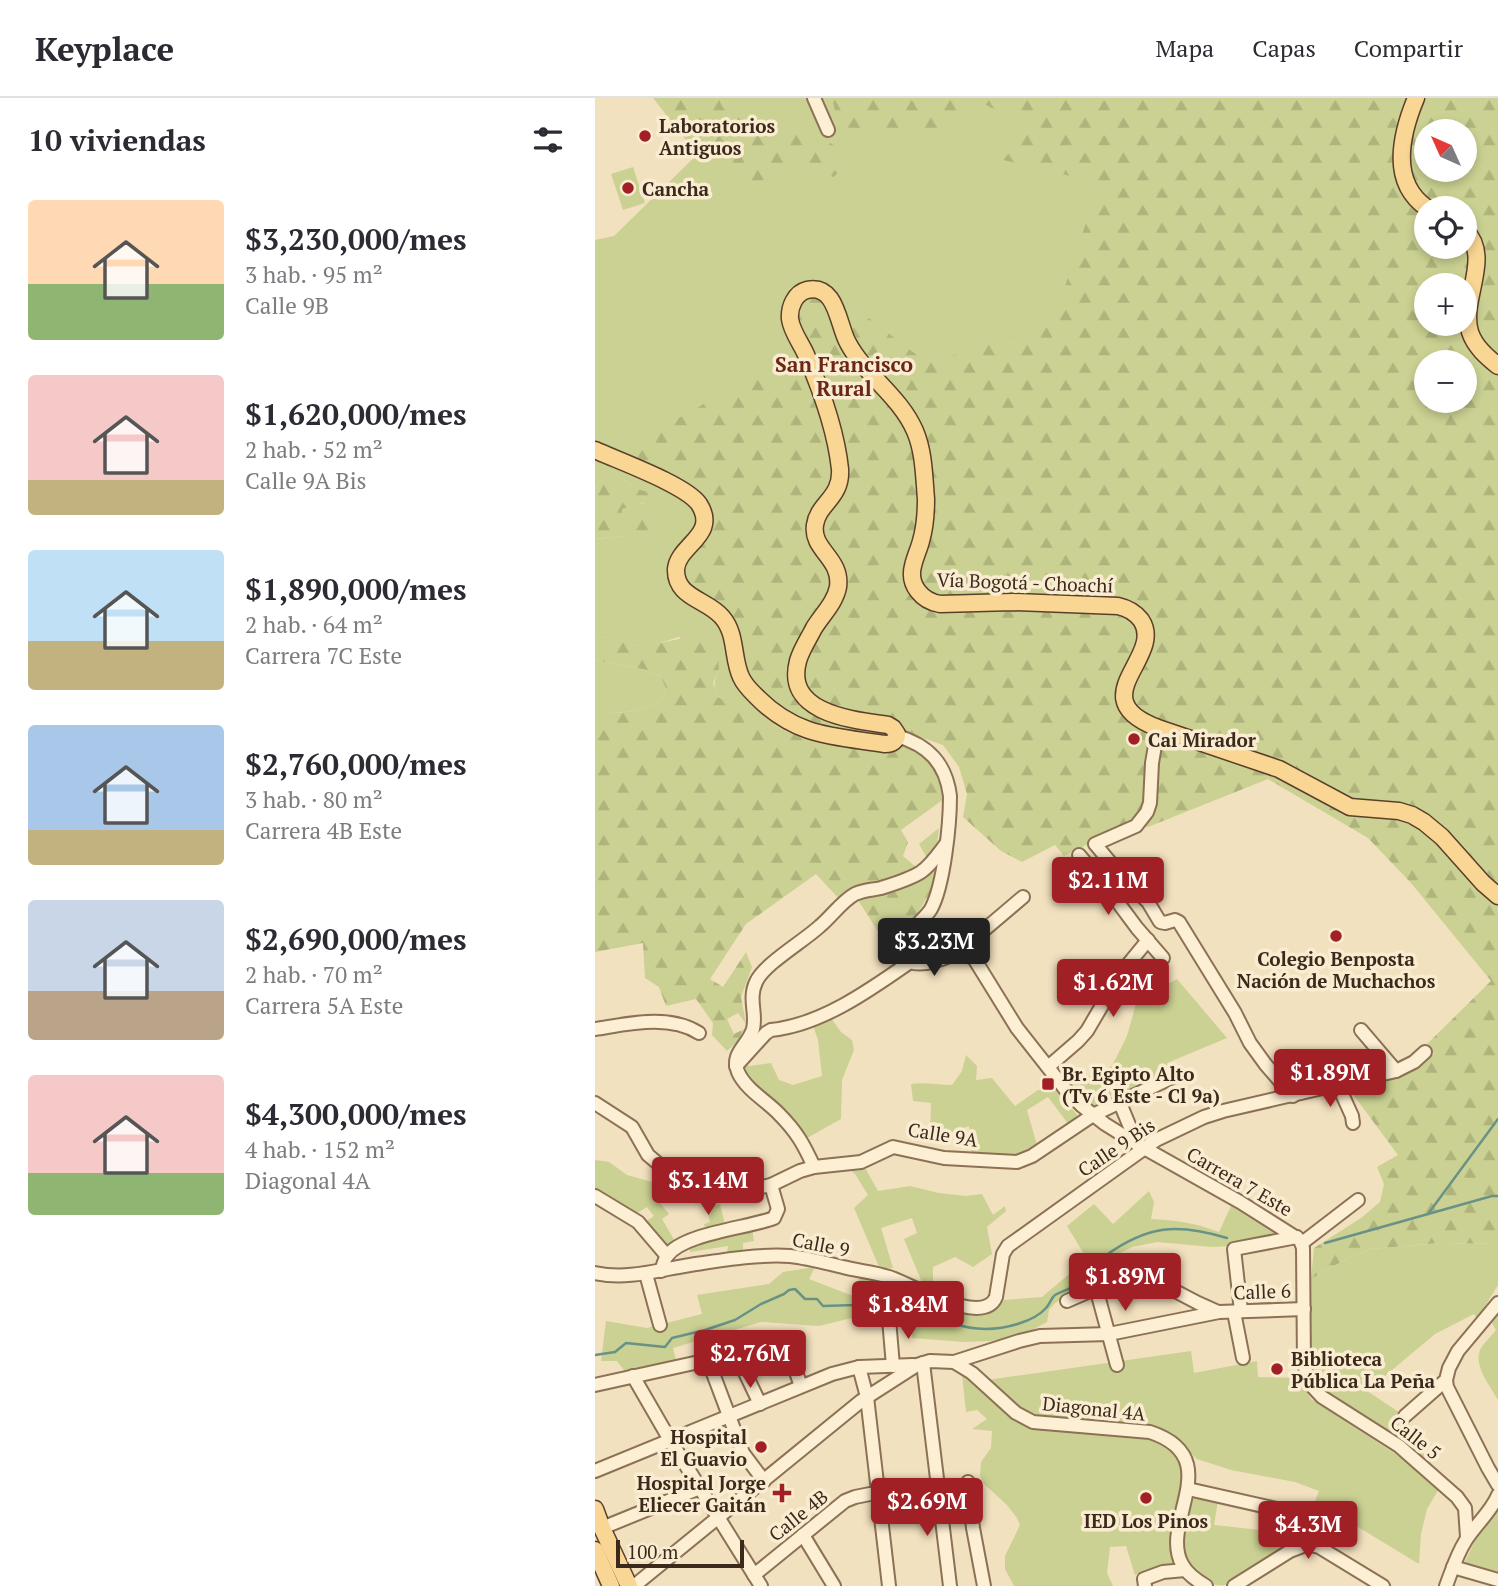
<!DOCTYPE html>
<html lang="es">
<head>
<meta charset="utf-8">
<style>
	body { margin:0; font-family:"PT Serif",serif; background:#f2f2f3; color:#2b2b33; height:100vh; display:flex; flex-direction:column; font-size:26px; white-space:nowrap }
	* { box-sizing:border-box; margin:0 }
	p { font-size:23px; color:#7c7c81 }
	.icon { flex:none; width:38px; height:38px; fill:none; stroke:currentColor; stroke-width:2; stroke-linecap:round; stroke-linejoin:round }
	.map { position:relative; flex:1; overflow:hidden }
	.drawer { display:flex; flex-direction:column; background:#fff; width:595px }
	.drawer>* { flex:none }
	.needle { width:46px; rotate:315deg }
	.fabs { position:absolute; left:819px; top:21px; display:grid; gap:14px }
	.fabs a { display:grid; place-items:center; width:63px; height:63px; border-radius:50%; background:#fff; box-shadow:0 4px 10px #0003; font-size:35px }
	.scale { position:absolute; left:21px; bottom:18px; width:128px; box-sizing:border-box; padding-left:7px; border:4px solid #3b2a1c; border-top:0; font-size:19px; line-height:24px; white-space:nowrap; color:#3b2a1c; -webkit-text-stroke:5px #f9ecd0; paint-order:stroke }
	.price { position:absolute; translate:-50% -60px; padding:0 16px; border-radius:7px; background:#a12025; color:#fff; font-size:23px; line-height:46px; filter:drop-shadow(0 2px 4px #0008) }
	.price::after { content:''; position:absolute; left:50%; top:42px; width:21px; height:16px; margin-left:-10px; background:inherit; clip-path:polygon(0 0,100% 0,50% 100%) }
	.price.active { background:#222; color:#fff }
	ul { padding:0; list-style:none }
	li { display:flex; align-items:center; gap:21px; height:175px; padding:0 28px }
	li span { display:grid; place-items:center; flex:none; width:196px; height:140px; border-radius:7px; color:#555 }
	li>.icon { margin-inline-start:auto }
	span .icon { width:84px; height:84px; fill:#fffc; stroke-width:1 }
	li b { font-size:30px }
	h2 { display:flex; justify-content:space-between; align-items:center; height:84px; padding:0 28px; font-size:30px }
	header { display:flex; align-items:center; gap:42px; box-sizing:border-box; height:98px; padding:0 35px; background:#fff; border-bottom:2px solid #e1e1e2 }
	header strong { font-size:33px }
	nav { display:flex; gap:38px; margin-inline-start:auto; font-size:24px }
	main { display:flex; flex:1; min-height:0 }
	.map>svg:first-child { display:block }
</style>
</head>
<body>
<header>
<strong>Keyplace</strong>
<nav><a>Mapa</a><a>Capas</a><a>Compartir</a></nav>
</header>
<main>
<section class="drawer">
<h2>10 viviendas<svg class="icon" aria-label="filters" viewBox="0 0 24 24"><path d="M4 7h16M4 17h16"/><circle cx="9" cy="7" r="2"/><circle cx="15" cy="17" r="2"/></svg></h2>
<ul>
<li><span style="background:linear-gradient(#ffd9b3 60%,#8fb573 0)"><svg class="icon" aria-label="home" viewBox="0 0 24 24"><path d="M3 11l9-7 9 7M6 9v11h12V9"/></svg></span><div><b>$3,230,000/mes</b><p>3 hab. · 95 m²</p><p>Calle 9B</p></div></li>
<li><span style="background:linear-gradient(#f6c9c9 75%,#c2b280 0)"><svg class="icon" aria-label="home" viewBox="0 0 24 24"><path d="M3 11l9-7 9 7M6 9v11h12V9"/></svg></span><div><b>$1,620,000/mes</b><p>2 hab. · 52 m²</p><p>Calle 9A Bis</p></div></li>
<li><span style="background:linear-gradient(#bfe0f5 65%,#c2b280 0)"><svg class="icon" aria-label="home" viewBox="0 0 24 24"><path d="M3 11l9-7 9 7M6 9v11h12V9"/></svg></span><div><b>$1,890,000/mes</b><p>2 hab. · 64 m²</p><p>Carrera 7C Este</p></div></li>
<li><span style="background:linear-gradient(#a9c7e8 75%,#c2b280 0)"><svg class="icon" aria-label="home" viewBox="0 0 24 24"><path d="M3 11l9-7 9 7M6 9v11h12V9"/></svg></span><div><b>$2,760,000/mes</b><p>3 hab. · 80 m²</p><p>Carrera 4B Este</p></div></li>
<li><span style="background:linear-gradient(#c9d6e8 65%,#b9a48a 0)"><svg class="icon" aria-label="home" viewBox="0 0 24 24"><path d="M3 11l9-7 9 7M6 9v11h12V9"/></svg></span><div><b>$2,690,000/mes</b><p>2 hab. · 70 m²</p><p>Carrera 5A Este</p></div></li>
<li><span style="background:linear-gradient(#f6c9c9 70%,#8fb573 0)"><svg class="icon" aria-label="home" viewBox="0 0 24 24"><path d="M3 11l9-7 9 7M6 9v11h12V9"/></svg></span><div><b>$4,300,000/mes</b><p>4 hab. · 152 m²</p><p>Diagonal 4A</p></div></li>
</ul>
</section>
<div class="map">
<svg width="903" height="1488" viewBox="0 0 903 1488">
	<defs>
		<pattern id="forest-firs" width="22" height="20" patternUnits="userSpaceOnUse" patternTransform="scale(1.75)"><rect width="22" height="20" fill="#cbd192"/><path d="M5 1l3.5 6h-7zM16 11l3.5 6h-7z" fill="#afb47d"/></pattern>
	</defs>
	<rect width="100%" height="100%" fill="#f2e1bf"/>
	<!-- green -->
	<g fill="#cbd192" fill-rule="evenodd">
		<path d="M 86,0 L 903,0 L 903,751 L 196,247 L 205,267 L 181,275 L 145,440 L 18,355 L 0,347 L 0,142 L 19,138 L 122,37 ZM 831,33 L 870,33 L 870,72 L 831,72 ZM 831,110 L 870,110 L 870,149 L 831,149 ZM 831,187 L 870,187 L 870,226 L 831,226 ZM 831,264 L 870,264 L 870,303 L 831,303 Z"/>
		<path d="M 38,69 L 50,105 L 28,112 L 16,76 Z"/>
		<path d="M 0,357 L 78,391 L 103,411 L 114,512 L 213,639 C 196,635 131,610 123,598 C 117,589 120,580 124,571 L 84,539 C 71,543 57,548 44,548 C 29,548 16,535 0,541 L 0,441 L 28,438 L 35,420 L 27,418 L 27,411 L 36,407 L 50,405 L 40,390 L 27,380 L 5,383 L 0,392 Z"/>
		<path d="M 0,562 L 52,572 L 66,579 L 71,591 C 69,595 68,598 65,601 C 53,616 18,615 0,615 Z"/>
		<path d="M 582,881 L 632,940 L 572,965 L 577,975 L 500,1010 L 473,988 L 517,968 L 532,938 L 542,902 Z"/>
		<path d="M 233,916 L 246,934 L 257,942 L 259,952 L 247,982 L 246,1021 L 212,1040 L 189,1013 L 151,979 L 145,970 L 148,965 L 154,968 L 176,965 L 184,982 L 198,987 L 227,978 L 223,942 L 217,925 Z"/>
		<path d="M 371,957 L 382,968 L 381,982 L 397,980 L 420,1008 L 443,992 L 461,993 L 485,1020 L 474,1027 L 453,999 L 432,1012 L 442,1047 L 423,1059 L 377,1056 L 374,1028 L 335,1042 L 336,1005 L 318,1003 L 316,986 C 328,984 344,987 357,987 L 367,973 Z"/>
		<path d="M 0,1062 L 14,1064 L 32,1077 L 72,1088 L 60,1099 L 74,1116 L 67,1121 L 81,1145 L 70,1149 L 49,1125 L 59,1118 L 52,1109 L 39,1117 L 0,1092 Z"/>
		<path d="M 269,1068 L 283,1093 L 315,1088 L 344,1095 L 371,1098 L 387,1096 L 398,1117 L 410,1108 L 411,1113 L 392,1129 L 397,1156 L 378,1169 L 360,1159 L 338,1169 L 338,1188 L 328,1187 L 309,1141 L 322,1135 L 317,1120 L 286,1130 L 298,1170 L 285,1171 L 259,1110 L 273,1097 L 260,1076 L 254,1071 Z"/>
		<path d="M 554,1093 L 559,1104 L 556,1121 C 581,1122 600,1125 624,1134 L 636,1108 L 684,1138 L 637,1148 L 617,1149 L 562,1144 L 537,1149 L 507,1164 L 494,1175 L 488,1187 L 459,1206 L 454,1212 L 452,1224 L 426,1238 L 396,1243 L 369,1244 L 317,1240 L 315,1221 L 289,1212 L 224,1228 L 166,1224 L 78,1250 L 81,1262 L 31,1275 L 22,1263 L 6,1263 L 11,1223 L 52,1230 L 107,1216 L 102,1197 L 174,1186 L 188,1174 L 220,1169 L 214,1181 L 258,1198 L 265,1180 L 286,1182 L 320,1195 L 336,1205 L 367,1214 L 396,1212 L 402,1209 L 409,1202 L 447,1199 L 492,1161 L 472,1128 L 499,1106 L 518,1126 Z"/>
		<path d="M 125,1106 L 131,1131 L 112,1136 L 109,1126 L 115,1124 L 111,1109 Z"/>
		<path d="M 157,1130 L 159,1143 L 148,1145 L 148,1153 L 132,1155 L 133,1148 L 95,1154 L 95,1145 Z"/>
		<path d="M 844,1145 L 903,1146 L 903,1187 L 882,1221 L 879,1216 L 840,1236 L 772,1293 L 810,1318 L 838,1369 L 803,1339 L 730,1295 L 716,1282 L 715,1219 L 716,1181 L 746,1164 L 775,1151 Z"/>
		<path d="M 903,1217 L 903,1302 C 895,1287 877,1267 886,1250 C 890,1244 896,1238 901,1232 L 897,1225 Z"/>
		<path d="M 596,1253 L 599,1275 L 662,1263 L 663,1279 L 704,1280 L 716,1301 L 808,1361 L 845,1389 L 832,1411 L 826,1436 L 824,1466 L 720,1403 L 724,1393 L 700,1384 L 636,1372 L 602,1361 L 573,1336 L 555,1328 L 444,1320 C 424,1310 408,1298 392,1282 Z"/>
		<path d="M 367,1276 L 375,1280 L 399,1304 L 422,1322 L 559,1339 L 580,1354 L 585,1365 L 588,1385 L 575,1449 L 578,1466 L 540,1477 L 531,1448 L 515,1449 L 512,1475 L 518,1488 L 419,1488 L 410,1471 L 410,1458 L 425,1427 L 422,1420 L 412,1407 L 389,1386 L 385,1378 L 386,1364 L 396,1350 L 397,1333 L 377,1331 L 392,1321 L 382,1312 L 371,1314 Z"/>
		<path d="M 599,1399 L 623,1403 L 619,1427 L 693,1435 L 697,1442 C 682,1453 646,1483 630,1487 C 621,1488 612,1485 605,1479 C 598,1473 591,1466 589,1458 C 586,1443 595,1414 599,1399 Z"/>
		<path d="M 903,1408 L 903,1477 L 869,1466 L 881,1440 L 901,1409 Z"/>
	</g>
	<!-- forest -->
	<g fill="url(#forest-firs)" fill-rule="evenodd">
		<path d="M 58,0 L 126,0 L 125,4 L 129,11 L 135,11 L 147,21 L 167,21 L 173,23 L 181,34 L 220,34 L 244,51 L 253,65 L 250,70 L 238,79 L 224,73 L 205,68 L 161,85 L 139,74 L 112,69 Z"/>
		<path d="M 237,0 L 374,0 L 341,34 L 245,33 Z"/>
		<path d="M 378,0 L 903,0 L 903,1146 L 844,1145 L 775,1151 L 746,1164 L 716,1181 L 719,1150 L 766,1120 L 785,1104 L 789,1086 L 782,1069 L 803,1057 L 754,991 L 807,978 L 823,969 L 839,956 L 832,946 L 896,883 L 816,785 L 773,740 L 673,681 L 553,729 L 533,726 L 469,758 L 460,747 L 427,764 L 406,753 L 368,719 L 372,696 L 364,669 L 348,647 L 322,638 L 317,646 C 336,662 345,677 349,701 L 306,732 L 313,744 L 308,758 L 322,770 L 332,760 L 324,746 L 344,730 L 337,791 L 322,816 L 292,848 L 258,794 L 245,802 L 221,776 L 151,826 L 115,881 L 128,889 L 151,854 L 157,869 L 146,899 L 151,926 L 143,915 L 132,921 L 139,936 L 149,931 L 142,944 L 132,953 L 117,937 L 118,925 L 101,901 L 71,908 L 64,889 L 50,880 L 48,845 L 0,854 L 0,615 C 18,615 53,616 65,601 C 68,598 69,595 71,591 L 66,579 L 52,572 L 0,562 L 0,541 C 15,535 28,546 42,548 C 47,548 54,546 59,546 C 83,542 99,533 122,547 L 124,571 L 118,585 L 123,599 L 140,609 L 193,634 L 208,638 L 172,616 L 127,525 L 79,486 L 105,424 L 95,403 L 8,360 L 99,312 L 137,288 L 205,268 C 196,242 181,226 193,198 L 220,186 L 231,187 L 332,265 L 457,228 L 504,85 L 408,62 L 435,30 ZM 831,33 L 870,33 L 870,72 L 831,72 ZM 831,110 L 870,110 L 870,149 L 831,149 ZM 831,187 L 870,187 L 870,226 L 831,226 ZM 831,264 L 870,264 L 870,303 L 831,303 Z"/>
		<path d="M 15,380 L 27,380 L 40,390 L 55,395 L 58,402 L 27,411 L 27,418 C 46,421 48,401 66,420 L 66,426 C 49,439 21,438 0,441 L 0,392 L 5,383 Z"/>
	</g>
	<g fill="none" stroke-linecap="round" stroke-linejoin="round">
		<!-- stream -->
		<g stroke="#699287" stroke-width="2.5">
			<path d="M 833,1116 L 903,1021"/>
			<path d="M 730,1145 L 897,1098 L 903,1098"/>
			<path d="M 0,1257 L 20,1254 L 31,1245 L 70,1249 L 77,1240 L 110,1232 L 140,1222 L 166,1206 L 189,1196 L 194,1192 L 200,1191 L 210,1201 L 222,1201 L 228,1208 L 260,1207 L 290,1197 C 323,1210 355,1231 391,1231 C 409,1231 439,1224 451,1210 C 455,1206 456,1200 460,1197 C 465,1194 470,1193 475,1190 C 482,1186 483,1179 488,1173 C 493,1167 503,1162 510,1158 C 553,1127 582,1125 632,1140"/>
		</g>
		<defs>
			<g id="minor">
				<path d="M 219,0 L 233,32"/>
				<path d="M 563,630 L 557,665 L 555,705 L 552,714 L 541,728 L 500,746 L 530,782 L 553,804 L 565,824 L 570,825 L 580,822 L 584,824 L 640,915 L 655,945 L 671,967 L 698,998"/>
				<path d="M 302,638 C 333,647 351,665 355,698 C 355,726 349,787 336,811 C 329,823 301,841 308,855 C 310,858 313,861 315,864"/>
				<path d="M 484,757 L 513,791 L 542,830 L 568,860"/>
				<path d="M 362,855 L 371,855 L 380,862 L 422,930 L 470,991 L 487,1008 L 510,1026 L 542,1046 L 645,1104 L 705,1142 L 708,1150 L 709,1266 L 714,1285 L 727,1299 L 804,1348 L 862,1399 L 870,1410 L 872,1439"/>
				<path d="M 0,931 C 33,926 74,916 104,935"/>
				<path d="M 766,932 L 801,973"/>
				<path d="M 141,968 L 171,935 L 176,932 C 226,927 275,892 315,864 C 329,869 348,861 362,855 L 428,799"/>
				<path d="M 453,969 L 483,943 L 492,933 L 526,875 L 553,842"/>
				<path d="M 743,987 L 757,1018 L 758,1025"/>
				<path d="M 0,1005 L 37,1029 L 53,1057 L 66,1068 L 117,1085 L 154,1090 L 166,1089 L 176,1087 L 205,1073 L 219,1069 L 266,1064 L 298,1049 L 349,1060 L 422,1064 L 437,1058 L 498,1017 L 580,978"/>
				<path d="M 525,1005 L 542,1046"/>
				<path d="M 219,1069 C 209,1047 202,1034 184,1016 C 172,1003 151,992 143,974 C 135,955 153,948 158,931 C 162,916 153,901 161,884 C 169,866 209,843 225,828 C 237,818 247,803 260,796 C 269,792 277,792 286,790 C 299,786 315,781 326,774 C 336,767 344,755 351,746"/>
				<path d="M 0,1098 L 43,1124 L 72,1158"/>
				<path d="M 707,1145 L 763,1102"/>
				<path d="M 66,1173 C 68,1168 69,1162 72,1158 C 88,1135 154,1130 179,1120 L 183,1111 L 176,1087"/>
				<path d="M 0,1175 C 33,1182 62,1172 95,1167 C 128,1162 162,1156 195,1158 C 213,1160 231,1165 248,1169 C 263,1173 279,1174 294,1179 C 316,1186 388,1230 401,1199 L 408,1156 L 413,1148 L 561,1042 L 609,1019 L 628,1013 L 801,973 L 819,964 L 830,954"/>
				<path d="M 51,1176 L 65,1227"/>
				<path d="M 501,1190 L 522,1267"/>
				<path d="M 472,1203 L 520,1182 L 539,1178 L 559,1182 L 603,1205 L 623,1214"/>
				<path d="M 646,1213 L 639,1151 L 702,1139"/>
				<path d="M 639,1214 L 648,1260"/>
				<path d="M 294,1221 L 298,1268"/>
				<path d="M 135,1243 L 165,1306"/>
				<path d="M 196,1260 L 206,1288"/>
				<path d="M 359,1264 L 377,1275 L 421,1315 L 438,1324 L 555,1334 C 633,1360 564,1424 587,1466 C 592,1476 601,1482 611,1488"/>
				<path d="M 328,1265 L 355,1488"/>
				<path d="M 264,1269 L 272,1299 L 294,1488"/>
				<path d="M 38,1278 L 75,1342 L 166,1488"/>
				<path d="M 851,1282 L 852,1289 L 893,1370 L 903,1387"/>
				<path d="M 0,1287 L 113,1262 L 148,1355 L 169,1383"/>
				<path d="M 810,1318 L 851,1282 L 854,1270 L 863,1253 L 903,1205"/>
				<path d="M 0,1373 L 237,1276 L 264,1269 L 318,1267"/>
				<path d="M 373,1384 L 378,1430 L 389,1488"/>
				<path d="M 593,1391 L 695,1414 L 705,1448"/>
				<path d="M 7,1430 L 105,1390"/>
				<path d="M 208,1437 L 239,1488"/>
				<path d="M 858,1469 L 903,1482"/>
				<path d="M 159,1477 L 250,1403 L 260,1399 L 275,1396"/>
				<path d="M 39,1488 L 266,1303 L 322,1267 L 335,1263 L 359,1264 L 424,1243 L 445,1238 L 514,1236 L 624,1214 L 709,1211"/>
				<path d="M 550,1488 L 549,1481 L 568,1474 L 590,1472"/>
				<path d="M 639,1488 L 695,1453 L 713,1446 L 724,1449 L 788,1488"/>
				<path d="M 851,1488 C 857,1472 862,1456 871,1442 C 881,1426 896,1414 903,1397"/>
			</g>
			<g id="major">
				<path d="M 821,0 C 806,36 794,84 832,110"/>
				<path d="M 870,132 C 898,160 865,201 875,234 C 880,249 892,259 903,268"/>
				<path d="M 0,352 C 24,363 91,387 104,406 C 124,437 83,447 81,471 C 80,500 112,501 127,519 C 142,536 137,560 146,579 C 150,588 156,593 163,600 C 202,639 239,638 290,646 C 297,646 302,643 302,636 L 298,630 L 293,627 C 259,622 189,616 203,563 C 206,552 214,540 219,530 C 227,517 240,505 243,489 C 247,460 216,452 220,427 C 223,405 247,400 245,371 C 241,333 227,294 212,259 C 207,246 197,235 195,221 C 194,209 200,195 212,192 C 242,185 243,228 253,245 C 270,277 305,298 320,333 C 329,354 329,378 331,401 C 331,415 330,429 326,443 C 324,451 320,459 318,468 C 313,487 327,503 345,506 L 418,504 L 523,508 C 532,510 540,514 546,522 C 571,559 484,600 563,630 L 684,671 L 755,709 L 804,713 L 817,717 L 829,724 L 847,739 L 888,785 L 903,798"/>
				<path d="M 0,1411 L 7,1430 L 34,1488"/>
				<path d="M 0,1452 L 16,1488"/>
			</g>
		</defs>
		<!-- minor casing -->
		<use href="#minor" stroke="#8c7156" stroke-width="16"/>
		<!-- major casing -->
		<use href="#major" stroke="#5a3f2b" stroke-width="19"/>
		<!-- minor -->
		<use href="#minor" stroke="#fcefd3" stroke-width="12"/>
		<!-- major -->
		<use href="#major" stroke="#f9d693" stroke-width="16"/>
	</g>
	<!-- markers -->
	<g fill="#a12025" stroke="#f9ecd0" stroke-width="2.5">
		<circle cx="50" cy="38" r="7"/>
		<circle cx="33" cy="90" r="7"/>
		<circle cx="539" cy="641" r="7"/>
		<circle cx="741" cy="838" r="7"/>
		<rect x="446" y="979" width="14" height="14" rx="3.5"/>
		<circle cx="682" cy="1271" r="7"/>
		<circle cx="166" cy="1349" r="7"/>
		<path d="M183.5 1384.5h7v7h7v7h-7v7h-7v-7h-7v-7h7z"/>
		<circle cx="551" cy="1400" r="7"/>
	</g>
	<g text-anchor="middle" dominant-baseline="central" stroke-width="7" stroke-linejoin="round" paint-order="stroke">
		<!-- poi labels -->
		<g font-size="19" font-weight="bold" fill="#3b2a1c" stroke="#f9ecd0" text-anchor="start">
			<text x="64" y="27">Laboratorios<tspan x="64" dy="22">Antiguos</tspan></text>
			<text x="47" y="90">Cancha</text>
			<text x="553" y="641">Cai Mirador</text>
			<text x="741" y="860" text-anchor="middle">Colegio Benposta<tspan x="741" dy="22">Nación de Muchachos</tspan></text>
			<text x="467" y="975">Br. Egipto Alto<tspan x="467" dy="22">(Tv 6 Este - Cl 9a)</tspan></text>
			<text x="696" y="1260">Biblioteca<tspan x="696" dy="22">Pública La Peña</tspan></text>
			<text x="152" y="1338" text-anchor="end">Hospital<tspan x="152" dy="22">El Guavio</tspan></text>
			<text x="171" y="1384" text-anchor="end">Hospital Jorge<tspan x="171" dy="22">Eliecer Gaitán</tspan></text>
			<text x="551" y="1422" text-anchor="middle">IED Los Pinos</text>
		</g>
		<!-- street labels -->
		<g font-size="19" fill="#3b2a1c" stroke="#f9ecd0">
			<text transform="translate(430 484) rotate(2)">Vía Bogotá - Choachí</text>
			<text transform="translate(348 1036) rotate(9)">Calle 9A</text>
			<text transform="translate(521 1049) rotate(-34)">Calle 9 Bis</text>
			<text transform="translate(645 1083) rotate(30)">Carrera 7 Este</text>
			<text transform="translate(226 1146) rotate(11)">Calle 9</text>
			<text transform="translate(667 1193) rotate(-2)">Calle 6</text>
			<text transform="translate(499 1310) rotate(6)">Diagonal 4A</text>
			<text transform="translate(821 1339) rotate(38)">Calle 5</text>
			<text transform="translate(203 1417) rotate(-39)">Calle 4B</text>
		</g>
		<!-- neighbourhood labels -->
		<g font-size="21" font-weight="bold" fill="#6b2617" stroke="#f9ecd0">
			<text x="249" y="266">San Francisco<tspan x="249" dy="24">Rural</tspan></text>
		</g>
	</g>
</svg>
<div class="fabs">
<a><svg class="needle" viewBox="-14 -14 28 28"><path d="M0-13l5 13h-10z" fill="#e53935"/><path d="M0 13l5-13h-10z" fill="#7c7c81"/></svg></a>
<a><svg class="icon" aria-label="locate" viewBox="0 0 24 24"><circle cx="12" cy="12" r="6"/><path d="M12 2v4M12 18v4M2 12h4M18 12h4"/></svg></a>
<a>+</a>
<a>−</a>
</div>
<div class="scale">100 m</div>
<b class="price" style="left:513px;top:819px">$2.11M</b>
<b class="price active" style="left:339px;top:880px">$3.23M</b>
<b class="price" style="left:518px;top:921px">$1.62M</b>
<b class="price" style="left:735px;top:1011px">$1.89M</b>
<b class="price" style="left:113px;top:1119px">$3.14M</b>
<b class="price" style="left:530px;top:1215px">$1.89M</b>
<b class="price" style="left:313px;top:1243px">$1.84M</b>
<b class="price" style="left:155px;top:1292px">$2.76M</b>
<b class="price" style="left:332px;top:1440px">$2.69M</b>
<b class="price" style="left:713px;top:1463px">$4.3M</b>
</div>
</main>
</body>
</html>
